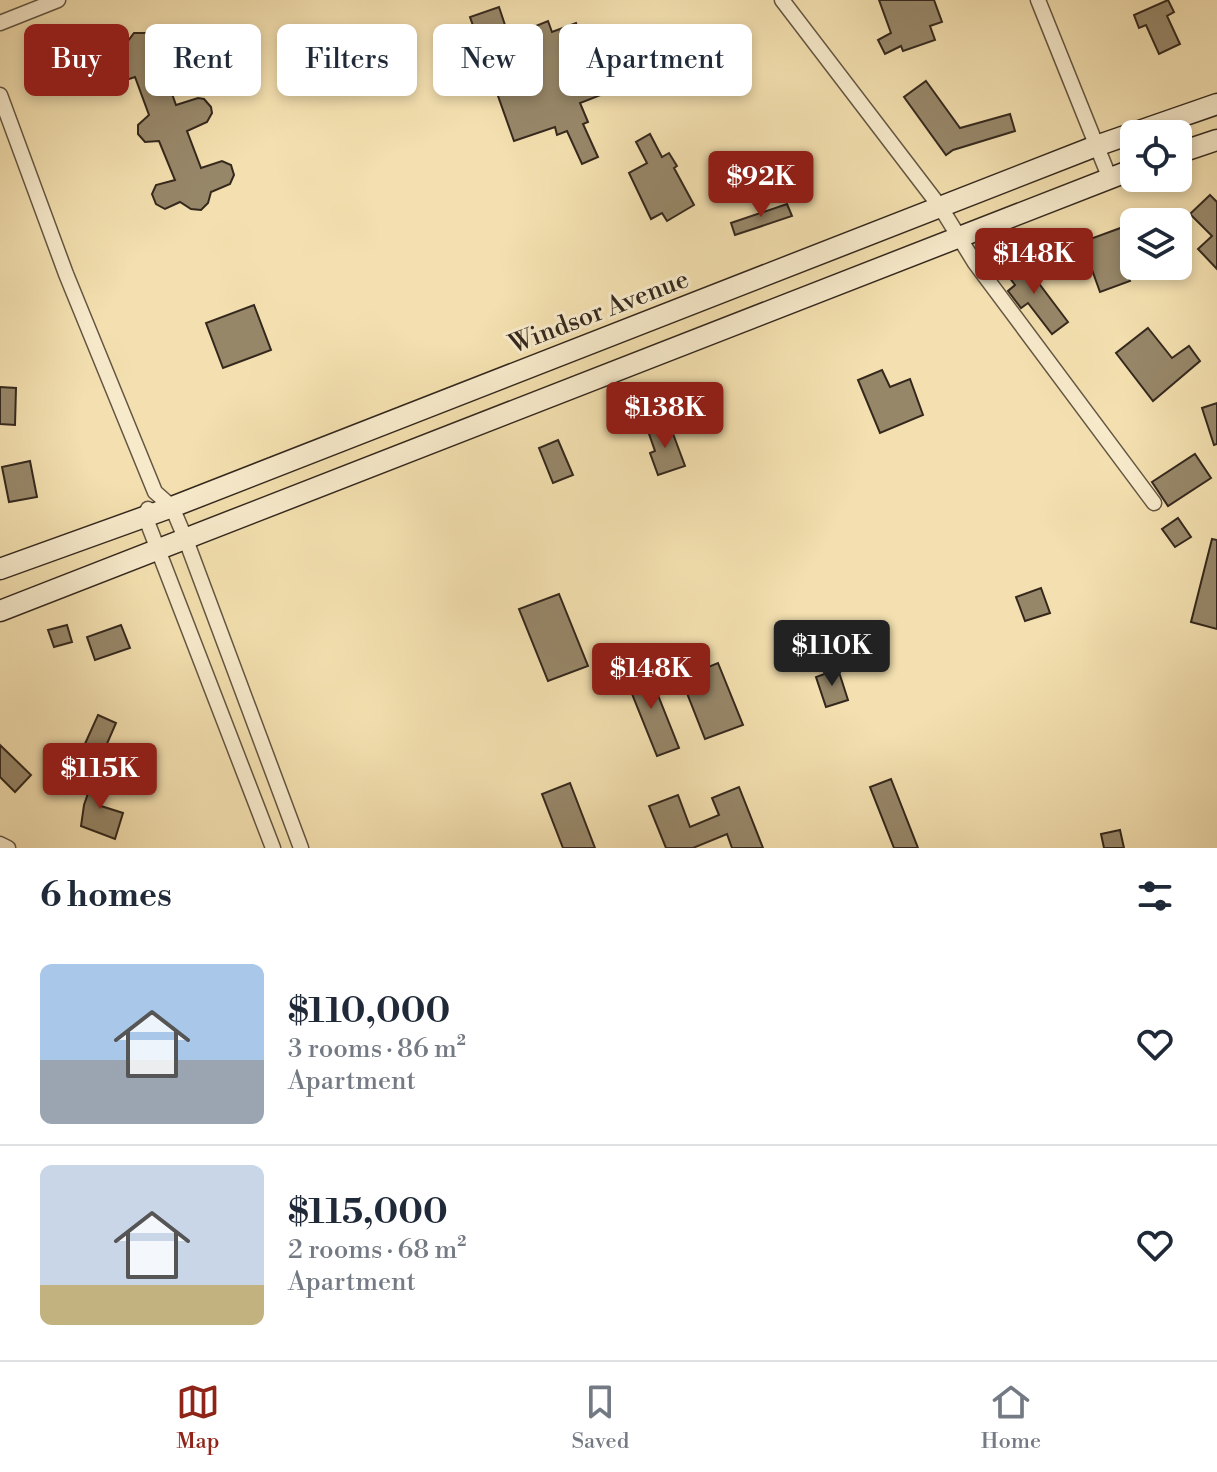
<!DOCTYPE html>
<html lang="en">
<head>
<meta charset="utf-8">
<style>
	body { margin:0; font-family:"Libre Bodoni",serif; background:#f6f6f7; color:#1f2937; height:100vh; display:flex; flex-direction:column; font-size:30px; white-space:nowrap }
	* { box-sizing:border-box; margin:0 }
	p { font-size:26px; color:#747a83 }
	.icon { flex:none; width:44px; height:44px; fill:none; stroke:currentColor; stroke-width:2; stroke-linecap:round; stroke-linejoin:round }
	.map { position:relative; height:848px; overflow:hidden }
	.side { display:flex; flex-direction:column; background:#fff; flex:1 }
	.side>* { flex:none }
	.hud { position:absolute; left:24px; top:24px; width:800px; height:72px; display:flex; gap:16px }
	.buttons { position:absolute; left:1120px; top:120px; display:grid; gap:16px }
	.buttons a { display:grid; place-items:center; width:72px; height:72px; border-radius:12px; background:#fff; box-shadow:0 4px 12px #0003; font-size:40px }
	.price { position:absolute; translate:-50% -68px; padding:0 18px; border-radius:8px; background:#8f2418; color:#fff; font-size:26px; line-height:52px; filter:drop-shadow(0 2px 4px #0008) }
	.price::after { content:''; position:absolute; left:50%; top:48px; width:24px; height:18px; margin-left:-12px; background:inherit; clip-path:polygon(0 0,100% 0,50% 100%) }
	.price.active { background:#222; color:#fff }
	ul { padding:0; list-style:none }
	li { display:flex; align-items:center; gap:24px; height:200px; padding:0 40px }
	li+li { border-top:2px solid #e0e1e3 }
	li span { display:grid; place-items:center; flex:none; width:224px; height:160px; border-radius:12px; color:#555 }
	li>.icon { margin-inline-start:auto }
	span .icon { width:96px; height:96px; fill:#fffc; stroke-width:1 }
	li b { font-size:34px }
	h2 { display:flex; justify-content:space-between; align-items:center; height:96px; padding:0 40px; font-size:34px }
	.pill { padding:0 28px; border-radius:12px; background:#fff; box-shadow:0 4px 12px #0003; font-size:28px; line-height:72px }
	.pill.active { background:#8f2418; color:#fff }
	.menu { display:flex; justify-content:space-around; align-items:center; height:112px; border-top:2px solid #e0e1e3; background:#fff; font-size:22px; color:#747a83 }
	.menu a { display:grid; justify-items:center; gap:4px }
	.menu .active { color:#8f2418 }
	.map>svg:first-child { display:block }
</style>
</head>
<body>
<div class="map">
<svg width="1217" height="848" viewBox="0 0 1217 848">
	<rect width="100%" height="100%" fill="#f3dfaf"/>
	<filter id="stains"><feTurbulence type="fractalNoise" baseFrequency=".0025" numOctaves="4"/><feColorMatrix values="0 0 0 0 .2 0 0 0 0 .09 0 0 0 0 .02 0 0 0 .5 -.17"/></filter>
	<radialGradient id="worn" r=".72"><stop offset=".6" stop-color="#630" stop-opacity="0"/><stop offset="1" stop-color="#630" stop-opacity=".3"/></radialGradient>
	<!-- building -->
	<g fill="#978769" stroke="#34281d" stroke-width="2">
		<path d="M 879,0 L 934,0 L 942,22 L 930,26 L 935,40 L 903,51 L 901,46 L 885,54 L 878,40 L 891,33 Z"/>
		<path d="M 1168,0 L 1174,12 L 1167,16 L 1180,44 L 1159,54 L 1146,25 L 1139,28 L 1134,15 Z"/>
		<path d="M 499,7 L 509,37 L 548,21 L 552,32 L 576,23 L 579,31 L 585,29 L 611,91 L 580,103 L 588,122 L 583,124 L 598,157 L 582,164 L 567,131 L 557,135 L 555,127 L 514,141 L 470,17 Z"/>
		<path d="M 134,33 L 145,33 L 154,39 L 174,33 L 179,34 L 187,42 L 186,52 L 183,57 L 162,66 L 176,105 L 198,98 L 204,99 L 211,107 L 212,113 L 207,122 L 187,131 L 201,168 L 222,161 L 231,165 L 234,175 L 230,184 L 211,192 L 208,203 L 201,210 L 191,209 L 180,202 L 165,209 L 156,204 L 152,194 L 156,185 L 175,180 L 159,141 L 145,142 L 138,134 L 138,125 L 149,115 L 135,77 L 117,83 L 107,78 L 103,73 L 103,62 L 107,57 L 126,50 L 128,41 Z"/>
		<path d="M 926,81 L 960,128 L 1010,114 L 1015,131 L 953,150 L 946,155 L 904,97 Z"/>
		<path d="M 650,134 L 662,157 L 669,153 L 677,166 L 674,168 L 694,205 L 667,221 L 662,213 L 651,219 L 629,173 L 647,163 L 636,142 Z"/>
		<path d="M 1210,195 L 1217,202 L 1217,269 L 1198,249 L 1212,236 L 1190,214 Z"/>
		<path d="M 787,204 L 792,216 L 735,235 L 731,223 Z"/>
		<path d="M 1134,223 L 1134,268 L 1125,268 L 1130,281 L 1100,292 L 1082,242 Z"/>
		<path d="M 1019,257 L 1068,322 L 1052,334 L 1028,303 L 1021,308 L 1008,291 L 1015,285 L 1003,269 Z"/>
		<path d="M 254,305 L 271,350 L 223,368 L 206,323 Z"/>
		<path d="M 1148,328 L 1172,358 L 1189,346 L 1200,361 L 1153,401 L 1116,353 Z"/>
		<path d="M 882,370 L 890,387 L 910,379 L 923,415 L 880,433 L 858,380 Z"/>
		<path d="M 0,387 L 16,388 L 15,425 L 0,424 Z"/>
		<path d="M 1217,403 L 1217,444 L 1214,445 L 1202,408 Z"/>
		<path d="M 669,423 L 685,466 L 658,475 L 650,453 L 655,451 L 648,431 Z"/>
		<path d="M 558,440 L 573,475 L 553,483 L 539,448 Z"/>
		<path d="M 1195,454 L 1211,478 L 1168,506 L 1152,482 Z"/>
		<path d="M 30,461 L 37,497 L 9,502 L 2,467 Z"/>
		<path d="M 1178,518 L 1191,537 L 1175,547 L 1162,529 Z"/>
		<path d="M 1212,539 L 1217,540 L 1217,629 L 1191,622 Z"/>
		<path d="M 1041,588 L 1050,613 L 1025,621 L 1016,597 Z"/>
		<path d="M 559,594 L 588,666 L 548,681 L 519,609 Z"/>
		<path d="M 67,625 L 72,642 L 54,647 L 48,630 Z"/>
		<path d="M 121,625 L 130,648 L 95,660 L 87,637 Z"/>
		<path d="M 718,663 L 743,725 L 705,739 L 681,678 Z"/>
		<path d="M 646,665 L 679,748 L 657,756 L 624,674 Z"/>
		<path d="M 838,669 L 848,700 L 826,707 L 816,677 Z"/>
		<path d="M 98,715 L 116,723 L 103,753 L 84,746 Z"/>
		<path d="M 0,745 L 31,775 L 15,792 L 0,777 Z"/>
		<path d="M 94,776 L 109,782 L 101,806 L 123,813 L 115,839 L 81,826 L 84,805 Z"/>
		<path d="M 891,779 L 918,848 L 894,848 L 870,787 Z"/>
		<path d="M 570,783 L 595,848 L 563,848 L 542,794 Z"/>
		<path d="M 739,787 L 763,848 L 732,848 L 727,834 L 693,848 L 666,848 L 649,806 L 678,795 L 690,827 L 719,815 L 712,798 Z"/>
		<path d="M 1120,830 L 1124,848 L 1104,848 L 1101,834 Z"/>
	</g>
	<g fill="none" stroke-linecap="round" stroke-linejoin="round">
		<defs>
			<g id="minor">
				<path d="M 782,0 L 941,208 L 975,263 L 1154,503"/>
				<path d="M 1038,0 L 1110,179"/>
				<path d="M 0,23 L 58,0"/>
				<path d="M 0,95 L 66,274 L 155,492 L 172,507 L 186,540 L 301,848"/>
				<path d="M 148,509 L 145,516 L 273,848"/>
				<path d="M 0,844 L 8,848"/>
			</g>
			<g id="secondary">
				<path d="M 1178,153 L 1217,140"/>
				<path d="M 0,569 L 172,507 L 1096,146 L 1217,104"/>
				<path d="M 0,611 L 1134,169"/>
			</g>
		</defs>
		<!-- minor casing -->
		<use href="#minor" stroke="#645642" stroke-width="17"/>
		<!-- secondary casing -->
		<use href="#secondary" stroke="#34281d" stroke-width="23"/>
		<!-- minor -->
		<use href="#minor" stroke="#f7eacb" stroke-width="14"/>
		<!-- secondary -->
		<use href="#secondary" stroke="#f7eacb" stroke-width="20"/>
	</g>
	<g text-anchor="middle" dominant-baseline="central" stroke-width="6" stroke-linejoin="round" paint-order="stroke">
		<!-- street labels -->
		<g font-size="26" fill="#34281d" stroke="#f7eacb">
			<text transform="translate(599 312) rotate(-21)">Windsor Avenue</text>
		</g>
	</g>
	<rect width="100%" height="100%" filter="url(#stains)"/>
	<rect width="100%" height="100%" fill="url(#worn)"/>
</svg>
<div class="buttons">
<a><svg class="icon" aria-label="locate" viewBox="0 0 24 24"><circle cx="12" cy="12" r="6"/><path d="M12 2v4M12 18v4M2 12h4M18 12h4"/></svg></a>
<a><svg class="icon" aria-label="layers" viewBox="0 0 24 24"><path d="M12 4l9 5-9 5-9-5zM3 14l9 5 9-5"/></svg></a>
</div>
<b class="price" style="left:761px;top:219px">$92K</b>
<b class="price" style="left:1034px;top:296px">$148K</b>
<b class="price" style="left:665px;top:450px">$138K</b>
<b class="price active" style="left:832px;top:688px">$110K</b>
<b class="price" style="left:651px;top:711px">$148K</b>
<b class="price" style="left:100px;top:811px">$115K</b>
<div class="hud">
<a class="pill active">Buy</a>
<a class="pill">Rent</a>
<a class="pill">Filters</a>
<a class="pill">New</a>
<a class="pill">Apartment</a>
</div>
</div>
<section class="side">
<h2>6 homes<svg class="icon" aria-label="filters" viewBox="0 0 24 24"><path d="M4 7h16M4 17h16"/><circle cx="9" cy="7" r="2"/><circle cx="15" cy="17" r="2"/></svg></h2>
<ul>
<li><span style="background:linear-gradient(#a9c7e8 60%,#9aa5b1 0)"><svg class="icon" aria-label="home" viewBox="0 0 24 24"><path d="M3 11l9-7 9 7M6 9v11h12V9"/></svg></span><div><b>$110,000</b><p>3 rooms · 86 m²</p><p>Apartment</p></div><svg class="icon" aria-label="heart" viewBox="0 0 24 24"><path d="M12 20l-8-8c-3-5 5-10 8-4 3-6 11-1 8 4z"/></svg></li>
<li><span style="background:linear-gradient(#c9d6e8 75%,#c2b280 0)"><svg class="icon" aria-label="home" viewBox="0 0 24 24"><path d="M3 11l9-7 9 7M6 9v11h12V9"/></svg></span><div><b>$115,000</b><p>2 rooms · 68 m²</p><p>Apartment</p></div><svg class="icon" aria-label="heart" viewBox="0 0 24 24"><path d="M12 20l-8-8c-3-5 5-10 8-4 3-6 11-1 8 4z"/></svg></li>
</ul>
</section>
<nav class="menu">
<a class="active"><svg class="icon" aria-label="map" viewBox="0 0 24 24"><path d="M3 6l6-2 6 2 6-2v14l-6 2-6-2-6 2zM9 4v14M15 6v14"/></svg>Map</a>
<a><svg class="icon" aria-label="saved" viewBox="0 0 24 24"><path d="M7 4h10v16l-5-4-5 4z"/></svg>Saved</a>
<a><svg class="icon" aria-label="home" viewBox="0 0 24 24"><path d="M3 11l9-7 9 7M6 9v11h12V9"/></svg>Home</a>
</nav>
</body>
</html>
